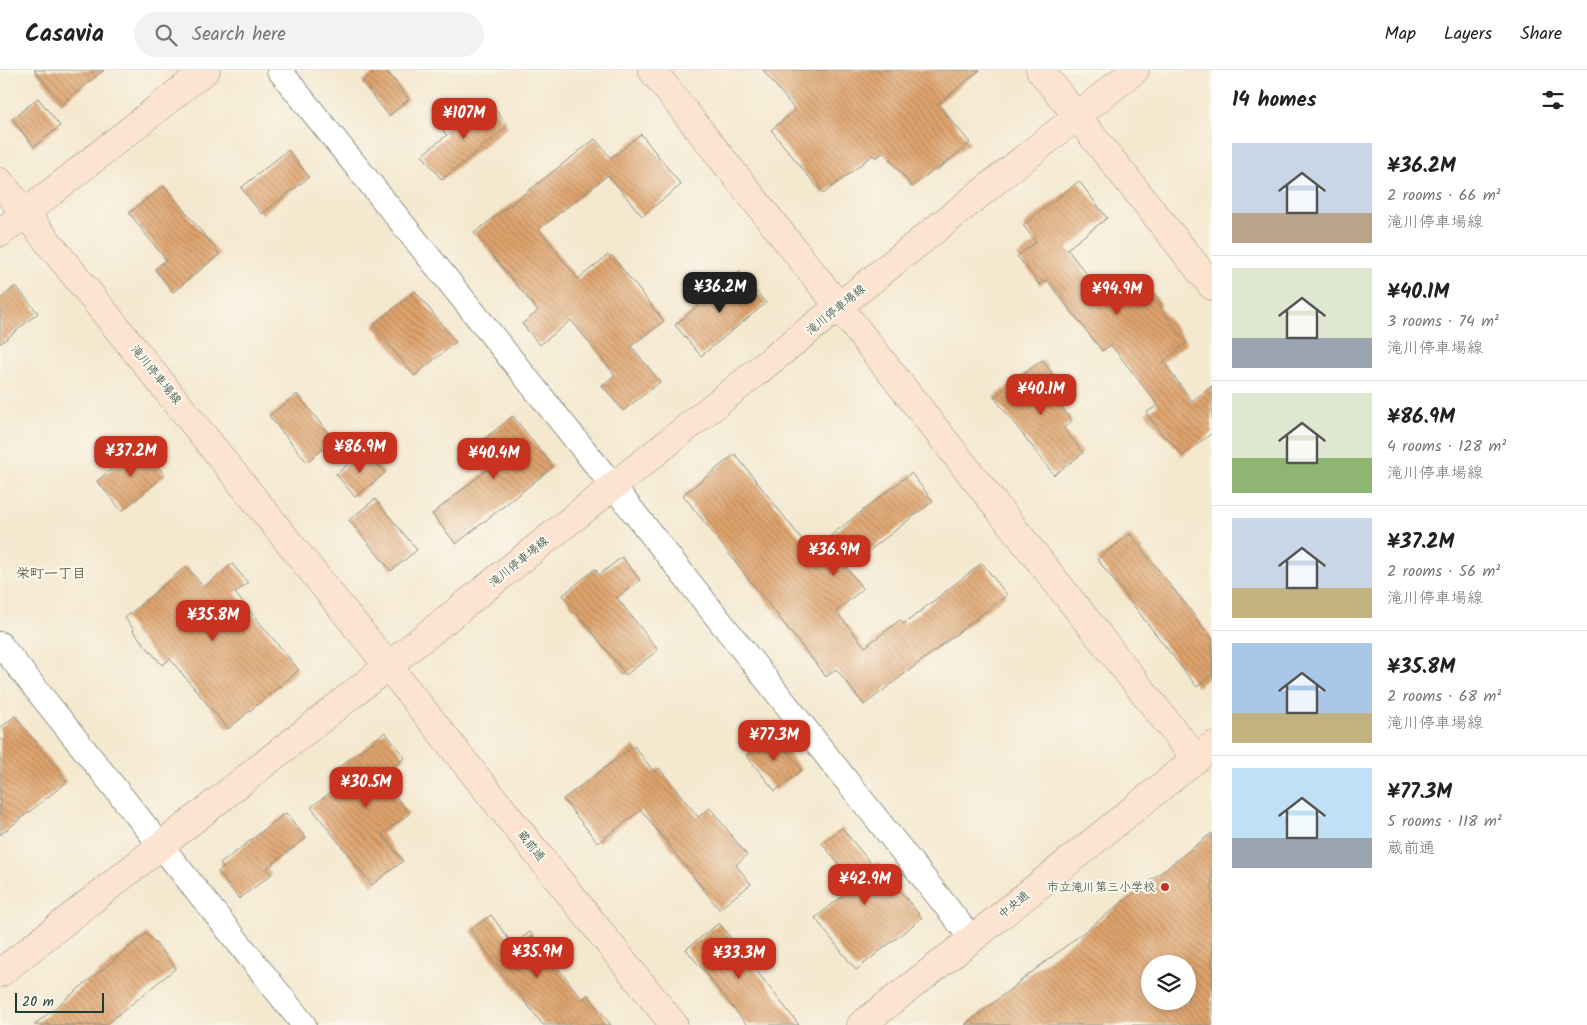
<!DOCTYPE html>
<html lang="en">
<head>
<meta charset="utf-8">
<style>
	body { margin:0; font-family:Kalam,"Klee One",sans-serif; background:#f2f2f2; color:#222; height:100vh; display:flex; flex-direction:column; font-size:19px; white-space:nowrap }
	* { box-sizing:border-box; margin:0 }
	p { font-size:16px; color:#767676 }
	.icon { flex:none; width:28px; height:28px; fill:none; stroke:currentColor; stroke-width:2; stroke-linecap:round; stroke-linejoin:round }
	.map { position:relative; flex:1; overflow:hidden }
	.side { display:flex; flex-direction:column; background:#fff; width:375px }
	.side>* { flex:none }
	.fabs { position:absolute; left:1141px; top:885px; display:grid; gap:10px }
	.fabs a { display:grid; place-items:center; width:55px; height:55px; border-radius:50%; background:#fff; box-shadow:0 2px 8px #0003; font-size:25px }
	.scale { position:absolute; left:15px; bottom:12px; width:89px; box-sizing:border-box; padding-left:5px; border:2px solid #1f3d34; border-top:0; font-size:14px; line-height:18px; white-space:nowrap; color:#1f3d34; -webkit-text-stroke:4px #fbf7ec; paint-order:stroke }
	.price { position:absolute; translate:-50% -42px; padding:0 11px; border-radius:10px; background:#c8321e; color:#fff; font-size:16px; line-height:32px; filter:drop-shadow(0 1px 2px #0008) }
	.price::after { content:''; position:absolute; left:50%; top:30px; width:15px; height:11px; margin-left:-8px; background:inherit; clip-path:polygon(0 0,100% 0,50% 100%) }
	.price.active { background:#222; color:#fff }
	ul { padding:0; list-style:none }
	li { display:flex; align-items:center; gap:15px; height:125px; padding:0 20px }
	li+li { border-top:1px solid #e0e0e0 }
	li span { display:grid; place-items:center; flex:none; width:140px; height:100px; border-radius:0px; color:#555 }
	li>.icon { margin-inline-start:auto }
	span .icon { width:60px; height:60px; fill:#fffc; stroke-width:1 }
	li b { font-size:21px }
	h2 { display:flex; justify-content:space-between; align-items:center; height:60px; padding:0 20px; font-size:21px }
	header { display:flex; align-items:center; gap:30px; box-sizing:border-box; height:70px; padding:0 25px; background:#fff; border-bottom:1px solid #e0e0e0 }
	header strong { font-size:24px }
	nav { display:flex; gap:28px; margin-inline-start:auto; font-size:18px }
	.search { width:350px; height:45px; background:#f2f2f2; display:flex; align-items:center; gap:12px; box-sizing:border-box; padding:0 18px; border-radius:28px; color:#767676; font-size:19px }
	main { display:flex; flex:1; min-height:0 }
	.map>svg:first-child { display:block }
</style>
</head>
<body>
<header>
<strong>Casavia</strong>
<div class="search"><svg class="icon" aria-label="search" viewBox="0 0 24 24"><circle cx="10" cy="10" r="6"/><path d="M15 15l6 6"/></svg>Search here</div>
<nav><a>Map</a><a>Layers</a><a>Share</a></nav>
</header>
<main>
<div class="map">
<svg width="1212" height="955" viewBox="0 0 1212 955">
	<defs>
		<pattern id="building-back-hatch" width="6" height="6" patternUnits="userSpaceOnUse" patternTransform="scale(1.25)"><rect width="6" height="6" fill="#dfa36d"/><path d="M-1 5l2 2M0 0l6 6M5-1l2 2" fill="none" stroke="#b4865a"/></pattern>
	</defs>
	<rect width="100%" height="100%" fill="#fbf7ec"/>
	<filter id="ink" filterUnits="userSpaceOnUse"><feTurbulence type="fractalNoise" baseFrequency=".02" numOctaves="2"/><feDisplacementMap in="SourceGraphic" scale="10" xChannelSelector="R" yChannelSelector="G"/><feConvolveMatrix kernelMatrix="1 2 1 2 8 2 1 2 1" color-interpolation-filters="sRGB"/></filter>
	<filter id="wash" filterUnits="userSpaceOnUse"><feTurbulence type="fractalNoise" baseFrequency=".0096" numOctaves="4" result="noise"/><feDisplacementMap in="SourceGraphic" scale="20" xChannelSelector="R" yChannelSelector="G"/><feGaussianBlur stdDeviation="1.12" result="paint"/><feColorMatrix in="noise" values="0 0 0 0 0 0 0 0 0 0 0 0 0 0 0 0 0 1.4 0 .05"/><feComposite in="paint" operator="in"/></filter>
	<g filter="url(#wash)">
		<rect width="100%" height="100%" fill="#f4e8cf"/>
		<g id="blocks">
			<!-- building -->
			<g fill="url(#building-back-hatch)" fill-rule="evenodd">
				<path d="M 34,0 L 104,0 L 62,34 Z"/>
				<path d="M 377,0 L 386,0 L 409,29 L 389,46 L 362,12 Z"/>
				<path d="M 763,0 L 980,0 L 938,34 L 970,73 L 937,100 L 936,98 L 912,117 L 884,82 L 876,88 L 873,85 L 823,124 L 771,60 L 795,40 Z"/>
				<path d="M 38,28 L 60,56 L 34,77 L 12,49 Z"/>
				<path d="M 489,32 L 508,56 L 442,110 L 422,85 L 447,65 L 443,61 L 462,46 L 466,50 Z"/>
				<path d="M 641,64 L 681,115 L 642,146 L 608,105 L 539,159 L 578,209 L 608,185 L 610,187 L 612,186 L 664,251 L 631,276 L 660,312 L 623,341 L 602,315 L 615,305 L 571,250 L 540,275 L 522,254 L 538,241 L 474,163 L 595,69 L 611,88 Z"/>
				<path d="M 288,80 L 309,107 L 262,144 L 241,118 Z"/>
				<path d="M 1079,111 L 1107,148 L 1067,179 L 1097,217 L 1109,208 L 1121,223 L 1141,207 L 1162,235 L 1160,237 L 1187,273 L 1163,292 L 1192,331 L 1212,316 L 1212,363 L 1182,386 L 1167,367 L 1165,368 L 1146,343 L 1158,335 L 1111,275 L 1102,281 L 1047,210 L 1040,215 L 1017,186 L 1036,172 L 1023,155 Z"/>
				<path d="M 164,116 L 220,184 L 173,222 L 155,199 L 166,190 L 129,143 Z"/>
				<path d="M 739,201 L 766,233 L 701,286 L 675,255 Z"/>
				<path d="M 16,216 L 38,243 L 0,274 L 0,229 Z"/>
				<path d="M 415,221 L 456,272 L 414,306 L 373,255 Z"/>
				<path d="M 1042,290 L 1069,326 L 1059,333 L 1072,351 L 1063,358 L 1083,383 L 1054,405 L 994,327 Z"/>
				<path d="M 297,324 L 334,370 L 307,392 L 269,346 Z"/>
				<path d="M 513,346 L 553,397 L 456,474 L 432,444 L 489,398 L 473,378 Z"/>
				<path d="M 141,375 L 165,405 L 122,441 L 97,411 Z"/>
				<path d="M 366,380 L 385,403 L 355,427 L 336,404 Z"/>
				<path d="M 735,384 L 811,481 L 911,403 L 933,431 L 847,498 L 863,519 L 836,541 L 865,577 L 900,550 L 904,554 L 982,493 L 1007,525 L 864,635 L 836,599 L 826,607 L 683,425 Z"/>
				<path d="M 375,429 L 417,480 L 391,501 L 349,450 Z"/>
				<path d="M 1130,464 L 1212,568 L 1212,605 L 1197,617 L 1097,489 Z"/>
				<path d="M 622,487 L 640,510 L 617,528 L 658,580 L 626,605 L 563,525 L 595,499 L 599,505 Z"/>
				<path d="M 232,494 L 248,513 L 235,523 L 299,600 L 228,659 L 170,589 L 162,595 L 133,561 L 134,560 L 125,548 L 186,496 L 204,517 Z"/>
				<path d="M 15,646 L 67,712 L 0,765 L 0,658 Z"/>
				<path d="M 385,662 L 405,688 L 381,706 L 409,744 L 382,764 L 403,791 L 372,815 L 311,737 L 343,713 L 334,701 Z"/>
				<path d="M 773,664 L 802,700 L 775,721 L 746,685 Z"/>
				<path d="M 634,676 L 654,702 L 659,698 L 698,747 L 710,738 L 747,785 L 736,795 L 751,814 L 719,839 L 641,740 L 598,773 L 563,729 Z"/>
				<path d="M 286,743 L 306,768 L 267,798 L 272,804 L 239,829 L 218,802 L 223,798 L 220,794 Z"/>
				<path d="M 842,758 L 873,796 L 877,792 L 922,848 L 856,900 L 815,848 L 853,818 L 850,814 L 853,812 L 822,773 Z"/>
				<path d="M 1212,763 L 1212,955 L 965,955 L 1027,906 ZM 1150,894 L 1188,894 L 1188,931 L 1150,931 Z"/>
				<path d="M 491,845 L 513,875 L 530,862 L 582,929 L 588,925 L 611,955 L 543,955 L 470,860 Z"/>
				<path d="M 719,853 L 799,955 L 747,955 L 686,879 Z"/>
				<path d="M 147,863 L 176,898 L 106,955 L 34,955 Z"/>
			</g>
		</g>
	</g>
	<g filter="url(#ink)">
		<use href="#blocks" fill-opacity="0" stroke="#8a9282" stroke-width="1"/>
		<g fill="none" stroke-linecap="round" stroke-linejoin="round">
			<defs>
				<g id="street">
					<path d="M 279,0 L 613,416 L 972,869"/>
					<path d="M 0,574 L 304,955"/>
				</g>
				<g id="secondary">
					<path d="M 652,0 L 1196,689"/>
					<path d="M 1040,0 L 1212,216"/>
					<path d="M 0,112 L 388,596 L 1135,0"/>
					<path d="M 0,163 L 206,0"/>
					<path d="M 0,903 L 388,596 L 674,955"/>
					<path d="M 861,955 L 972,869 L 1212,676"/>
				</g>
			</defs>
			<!-- street casing -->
			<use href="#street" stroke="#8a9282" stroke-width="26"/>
			<!-- secondary casing -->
			<use href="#secondary" stroke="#8a9282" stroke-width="29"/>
			<!-- street -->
			<use href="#street" stroke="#fff" stroke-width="24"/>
			<!-- secondary -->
			<use href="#secondary" stroke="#fde4d0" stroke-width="28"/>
		</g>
	</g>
	<!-- markers -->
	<circle fill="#c8321e" stroke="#fbf7ec" stroke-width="2" cx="1165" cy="817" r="5"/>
	<g text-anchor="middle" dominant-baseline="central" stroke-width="4" stroke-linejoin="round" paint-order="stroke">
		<!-- street labels -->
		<g font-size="12" fill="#1f3d34" stroke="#fbf7ec">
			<text transform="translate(836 240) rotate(-39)">滝川停車場線</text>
			<text transform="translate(156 305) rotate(51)">滝川停車場線</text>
			<text transform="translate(519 492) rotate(-39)">滝川停車場線</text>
			<text transform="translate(531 776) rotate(51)">蔵前通</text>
			<text transform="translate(1014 835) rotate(-39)">中央通</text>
		</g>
		<!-- poi labels -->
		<g font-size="12" fill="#1f3d34" stroke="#fbf7ec" text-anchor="end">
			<text x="1155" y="817">市立滝川第三小学校</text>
		</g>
		<!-- neighbourhood labels -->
		<g font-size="14" font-weight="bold" fill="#626148" stroke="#fbf7ec">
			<text x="51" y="504">栄町一丁目</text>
		</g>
	</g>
</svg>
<div class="fabs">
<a><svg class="icon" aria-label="layers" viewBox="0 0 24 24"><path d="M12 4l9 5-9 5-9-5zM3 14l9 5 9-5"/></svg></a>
</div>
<div class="scale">20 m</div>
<b class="price" style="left:464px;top:70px">¥107M</b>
<b class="price active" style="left:720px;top:244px">¥36.2M</b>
<b class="price" style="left:1117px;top:246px">¥94.9M</b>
<b class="price" style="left:1041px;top:346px">¥40.1M</b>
<b class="price" style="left:360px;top:404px">¥86.9M</b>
<b class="price" style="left:131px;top:408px">¥37.2M</b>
<b class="price" style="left:494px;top:410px">¥40.4M</b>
<b class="price" style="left:834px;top:507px">¥36.9M</b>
<b class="price" style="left:213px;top:572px">¥35.8M</b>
<b class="price" style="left:774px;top:692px">¥77.3M</b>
<b class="price" style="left:366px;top:739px">¥30.5M</b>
<b class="price" style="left:865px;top:836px">¥42.9M</b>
<b class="price" style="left:537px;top:909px">¥35.9M</b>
<b class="price" style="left:739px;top:910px">¥33.3M</b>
</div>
<section class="side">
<h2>14 homes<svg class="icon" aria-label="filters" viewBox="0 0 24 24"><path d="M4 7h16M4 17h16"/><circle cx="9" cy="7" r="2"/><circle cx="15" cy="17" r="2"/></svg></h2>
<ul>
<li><span style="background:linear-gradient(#c9d6e8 70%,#b9a48a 0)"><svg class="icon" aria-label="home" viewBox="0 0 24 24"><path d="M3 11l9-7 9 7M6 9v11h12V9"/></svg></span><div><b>¥36.2M</b><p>2 rooms · 66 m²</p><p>滝川停車場線</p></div></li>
<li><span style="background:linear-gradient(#dfe7d0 70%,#9aa5b1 0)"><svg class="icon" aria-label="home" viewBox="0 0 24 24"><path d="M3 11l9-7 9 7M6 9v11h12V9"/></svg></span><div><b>¥40.1M</b><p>3 rooms · 74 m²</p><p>滝川停車場線</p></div></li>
<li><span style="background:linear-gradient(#dfe7d0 65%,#8fb573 0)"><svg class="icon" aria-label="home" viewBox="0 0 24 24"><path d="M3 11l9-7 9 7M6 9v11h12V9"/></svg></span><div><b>¥86.9M</b><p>4 rooms · 128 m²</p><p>滝川停車場線</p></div></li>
<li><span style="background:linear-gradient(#c9d6e8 70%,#c2b280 0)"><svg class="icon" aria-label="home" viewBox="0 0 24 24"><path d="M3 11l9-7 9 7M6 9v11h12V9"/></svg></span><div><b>¥37.2M</b><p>2 rooms · 56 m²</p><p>滝川停車場線</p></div></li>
<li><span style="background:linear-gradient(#a9c7e8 70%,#c2b280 0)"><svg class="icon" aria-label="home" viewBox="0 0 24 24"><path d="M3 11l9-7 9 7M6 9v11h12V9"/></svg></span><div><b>¥35.8M</b><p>2 rooms · 68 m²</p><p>滝川停車場線</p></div></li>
<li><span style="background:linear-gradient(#bfe0f5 70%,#9aa5b1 0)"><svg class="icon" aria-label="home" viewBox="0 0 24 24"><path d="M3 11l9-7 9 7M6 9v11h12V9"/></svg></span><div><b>¥77.3M</b><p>5 rooms · 118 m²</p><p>蔵前通</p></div></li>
</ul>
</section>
</main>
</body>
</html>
